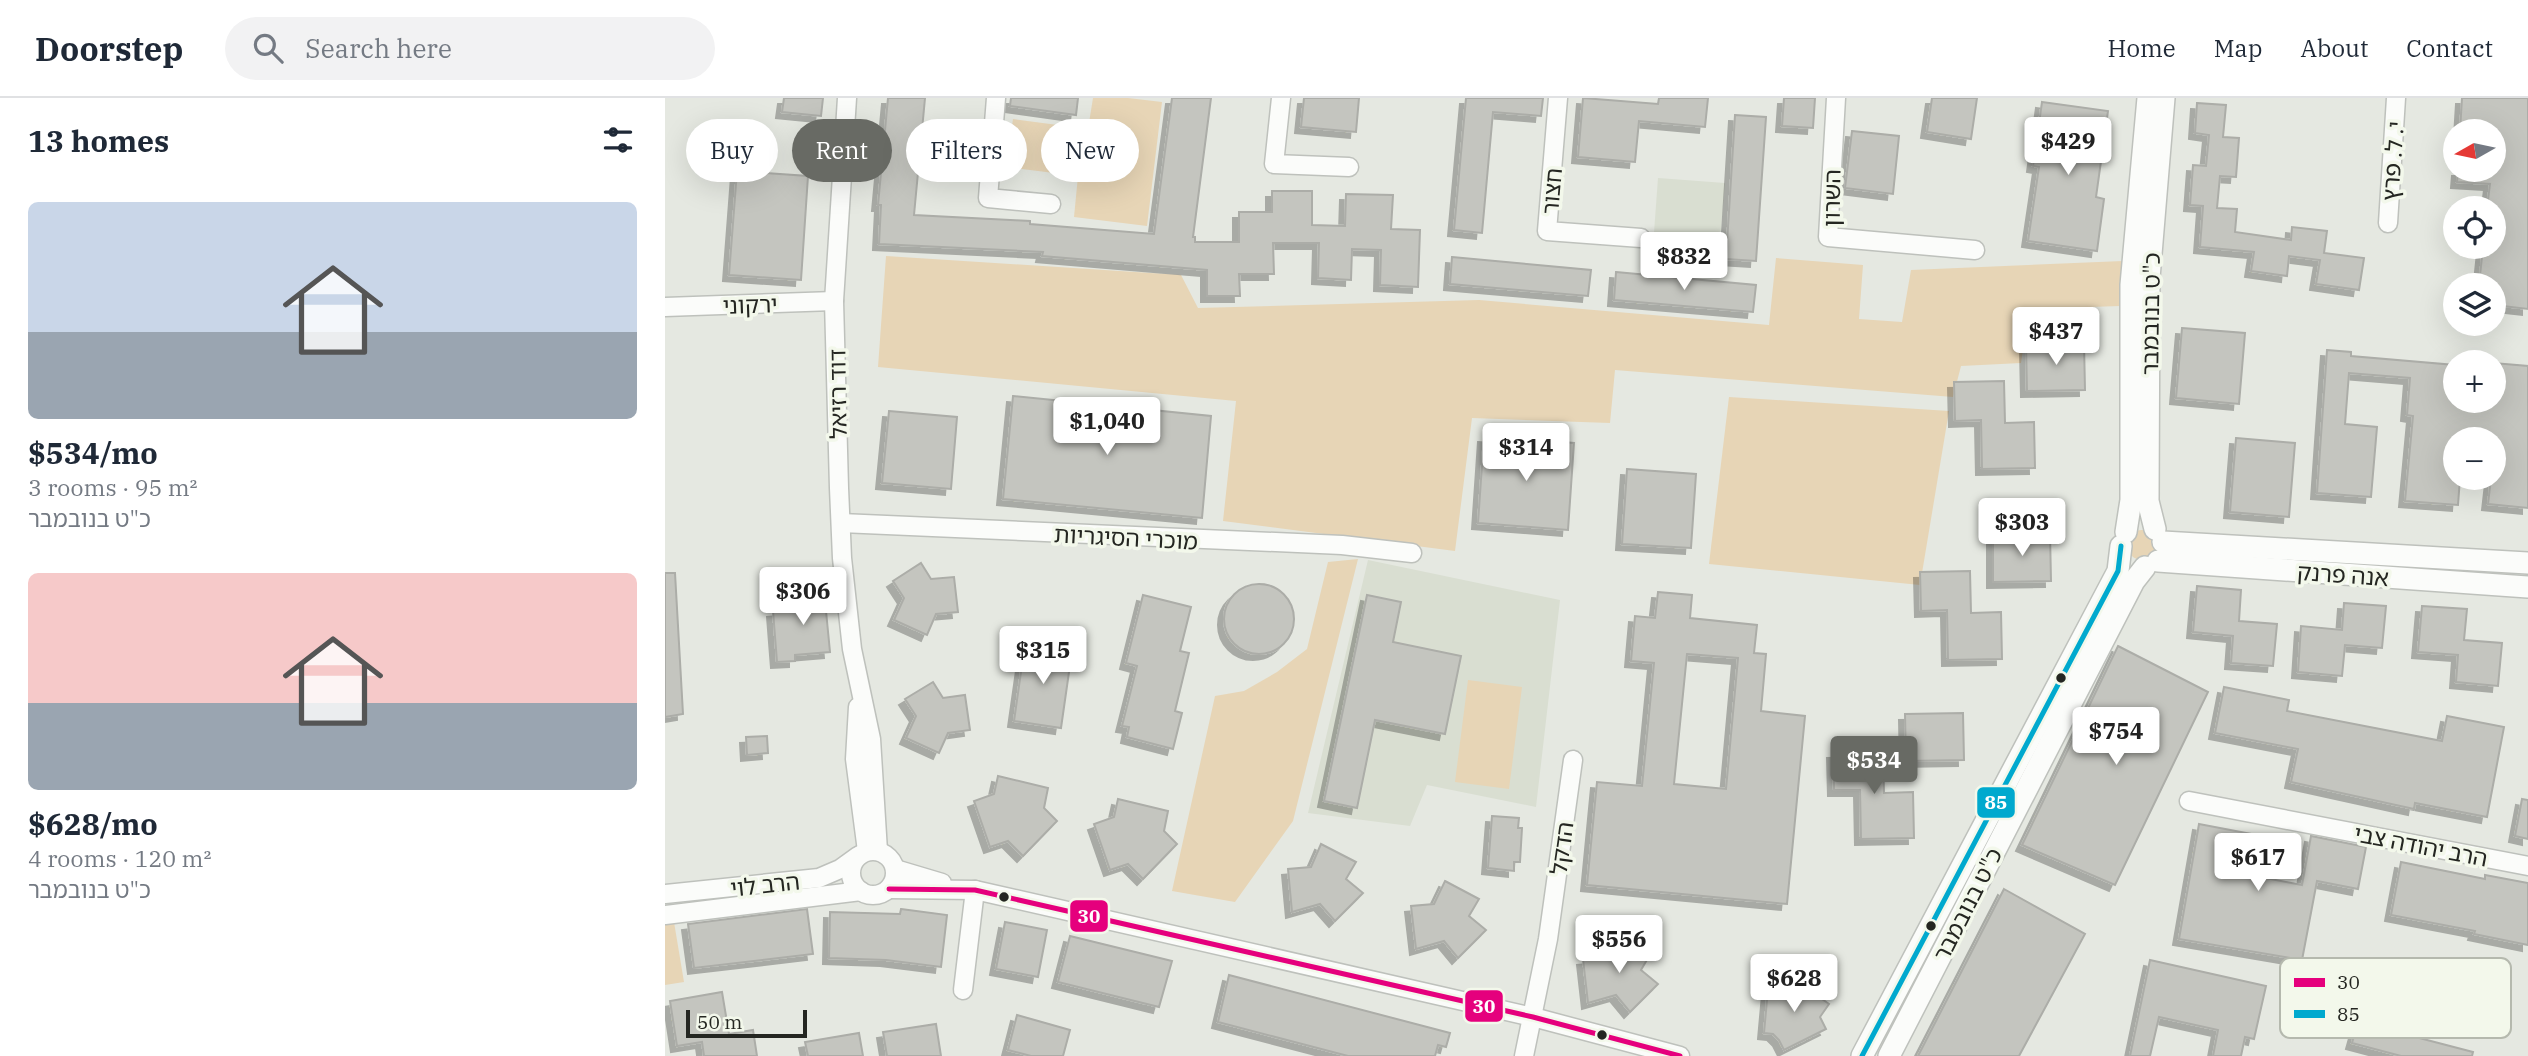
<!DOCTYPE html>
<html lang="en">
<head>
<meta charset="utf-8">
<style>
	body { margin:0; font-family:"IBM Plex Serif","Noto Sans Hebrew",serif; background:#f2f2f3; color:#1f2937; height:100vh; display:flex; flex-direction:column; font-size:26px; white-space:nowrap }
	* { box-sizing:border-box; margin:0 }
	p { font-size:23px; color:#747a83 }
	.icon { flex:none; width:38px; height:38px; fill:none; stroke:currentColor; stroke-width:2; stroke-linecap:round; stroke-linejoin:round }
	.map { position:relative; flex:1; overflow:hidden }
	.panel { display:flex; flex-direction:column; background:#fff; width:665px }
	.panel>* { flex:none }
	.top-card { position:absolute; left:21px; top:21px; width:665px; height:63px; display:flex; gap:14px }
	.needle { width:46px; rotate:261deg }
	.tools { position:absolute; left:1778px; top:21px; display:grid; gap:14px }
	.tools a { display:grid; place-items:center; width:63px; height:63px; border-radius:50%; background:#fff; box-shadow:0 7px 28px #0002; font-size:35px }
	.scale { position:absolute; left:21px; bottom:18px; width:121px; box-sizing:border-box; padding-left:7px; border:4px solid #242621; border-top:0; font-size:19px; line-height:24px; white-space:nowrap; color:#242621; -webkit-text-stroke:5px #f3f8eb; paint-order:stroke }
	.price { position:absolute; translate:-50% -60px; padding:0 16px; border-radius:7px; background:#fff; color:#222; font-size:23px; line-height:46px; filter:drop-shadow(0 2px 4px #0008) }
	.price::after { content:''; position:absolute; left:50%; top:42px; width:21px; height:16px; margin-left:-10px; background:inherit; clip-path:polygon(0 0,100% 0,50% 100%) }
	.price.current { background:#686a64; color:#fff }
	ul { padding:0; list-style:none }
	li { display:grid; align-content:center; gap:14px; height:371px; padding:0 28px }
	li span { display:grid; place-items:center; height:217px; border-radius:10px; color:#555 }
	li>.icon { margin-inline-start:auto }
	span .icon { width:126px; height:126px; fill:#fffc; stroke-width:1 }
	li b { font-size:30px }
	h2 { display:flex; justify-content:space-between; align-items:center; height:84px; padding:0 28px; font-size:30px }
	.pill { padding:0 24px; border-radius:32px; background:#fff; box-shadow:0 7px 28px #0002; font-size:24px; line-height:63px }
	.pill.current { background:#686a64; color:#fff }
	header { display:flex; align-items:center; gap:42px; box-sizing:border-box; height:98px; padding:0 35px; background:#fff; border-bottom:2px solid #e0e1e3 }
	header strong { font-size:33px }
	nav { display:flex; gap:38px; margin-inline-start:auto; font-size:24px }
	.search { width:490px; height:63px; background:#f2f2f3; display:flex; align-items:center; gap:18px; box-sizing:border-box; padding:0 24px; border-radius:38px; color:#747a83; font-size:26px }
	main { display:flex; flex:1; min-height:0 }
	.map>svg:first-child { display:block }
</style>
</head>
<body>
<header>
<strong>Doorstep</strong>
<div class="search"><svg class="icon" aria-label="search" viewBox="0 0 24 24"><circle cx="10" cy="10" r="6"/><path d="M15 15l6 6"/></svg>Search here</div>
<nav><a>Home</a><a>Map</a><a>About</a><a>Contact</a></nav>
</header>
<main>
<section class="panel">
<h2>13 homes<svg class="icon" aria-label="filters" viewBox="0 0 24 24"><path d="M4 7h16M4 17h16"/><circle cx="9" cy="7" r="2"/><circle cx="15" cy="17" r="2"/></svg></h2>
<ul>
<li><span style="background:linear-gradient(#c9d6e8 60%,#9aa5b1 0)"><svg class="icon" aria-label="home" viewBox="0 0 24 24"><path d="M3 11l9-7 9 7M6 9v11h12V9"/></svg></span><div><b>$534/mo</b><p>3 rooms · 95 m²</p><p>כ&quot;ט בנובמבר</p></div></li>
<li><span style="background:linear-gradient(#f6c9c9 60%,#9aa5b1 0)"><svg class="icon" aria-label="home" viewBox="0 0 24 24"><path d="M3 11l9-7 9 7M6 9v11h12V9"/></svg></span><div><b>$628/mo</b><p>4 rooms · 120 m²</p><p>כ&quot;ט בנובמבר</p></div></li>
</ul>
</section>
<div class="map">
<svg width="1863" height="958" viewBox="0 0 1863 958">
	<defs>
		<filter id="shadow"><feDropShadow dx="-6" dy="6" stdDeviation="0" flood-color="#0004"/></filter>
	</defs>
	<rect width="100%" height="100%" fill="#e5e8e1"/>
	<!-- built -->
	<g fill="#d9ded1">
		<path d="M 993,80 L 1060,85 L 1054,153 L 988,148 Z"/>
		<path d="M 703,462 L 895,502 L 871,709 L 762,687 L 745,728 L 643,715 Z"/>
	</g>
	<!-- green -->
	<g fill="#e7d5b6">
		<path d="M 428,0 L 463,0 L 497,4 L 482,128 L 409,119 L 413,78 L 341,69 L 348,21 L 423,31 Z"/>
		<path d="M 221,158 L 516,177 L 533,210 L 814,202 L 1104,227 L 1111,160 L 1198,167 L 1194,221 L 1237,224 L 1246,172 L 1458,163 L 1455,208 L 1364,211 L 1356,265 L 1296,268 L 1288,299 L 950,272 L 945,325 L 807,320 L 790,453 L 558,423 L 571,303 L 213,269 Z"/>
		<path d="M 1064,299 L 1284,313 L 1255,487 L 1044,466 Z"/>
		<circle cx="1477" cy="447" r="15"/>
		<path d="M 693,461 L 628,723 L 570,804 L 507,793 L 550,598 L 579,593 L 612,574 L 642,551 L 663,464 Z"/>
		<path d="M 803,582 L 857,589 L 844,691 L 790,684 Z"/>
		<path d="M 9,824 L 19,884 L 0,887 L 0,826 Z"/>
	</g>
	<!-- building -->
	<g fill="#c4c5bf" stroke="#acada8" stroke-width="2" fill-rule="evenodd" filter="url(#shadow)">
		<path d="M 119,0 L 158,0 L 156,18 L 117,14 Z"/>
		<path d="M 223,0 L 260,0 L 249,117 L 365,123 L 365,126 L 489,136 L 507,0 L 546,0 L 528,139 L 530,139 L 530,144 L 574,144 L 574,114 L 607,114 L 607,93 L 647,93 L 647,127 L 680,128 L 681,96 L 728,97 L 726,131 L 755,132 L 753,189 L 715,187 L 716,152 L 687,151 L 686,182 L 653,180 L 654,145 L 608,145 L 609,176 L 574,176 L 575,198 L 542,198 L 542,172 L 377,158 L 378,154 L 214,146 L 216,107 L 213,107 Z"/>
		<path d="M 346,0 L 413,0 L 411,17 L 345,8 Z"/>
		<path d="M 639,0 L 694,0 L 691,34 L 636,29 Z"/>
		<path d="M 801,0 L 878,0 L 876,18 L 828,14 L 817,135 L 789,132 Z"/>
		<path d="M 918,0 L 993,6 L 994,0 L 1043,0 L 1040,29 L 974,23 L 970,64 L 913,59 Z"/>
		<path d="M 1119,0 L 1150,0 L 1148,30 L 1117,28 Z"/>
		<path d="M 1267,0 L 1312,0 L 1306,41 L 1262,34 Z"/>
		<path d="M 1797,0 L 1863,0 L 1863,211 L 1829,207 L 1829,187 L 1814,187 L 1818,149 L 1829,149 L 1829,110 L 1822,110 L 1825,86 L 1792,84 L 1793,72 L 1829,72 L 1829,33 L 1795,33 Z"/>
		<path d="M 1377,4 L 1443,13 L 1431,99 L 1439,101 L 1432,153 L 1363,143 L 1374,69 L 1368,68 Z"/>
		<path d="M 1532,5 L 1561,7 L 1558,39 L 1574,40 L 1571,79 L 1555,78 L 1552,110 L 1572,111 L 1570,134 L 1626,142 L 1627,129 L 1662,133 L 1659,155 L 1699,160 L 1694,192 L 1651,186 L 1655,162 L 1624,158 L 1622,178 L 1586,173 L 1589,154 L 1535,149 L 1538,108 L 1525,107 L 1528,67 L 1541,68 L 1544,37 L 1530,35 Z"/>
		<path d="M 1070,17 L 1101,19 L 1091,163 L 1061,161 Z"/>
		<path d="M 1187,33 L 1234,38 L 1228,96 L 1180,90 Z"/>
		<path d="M 72,73 L 143,78 L 136,182 L 64,177 Z"/>
		<path d="M 787,159 L 926,172 L 923,198 L 785,186 Z"/>
		<path d="M 951,174 L 1091,187 L 1088,214 L 949,202 Z"/>
		<path d="M 1517,230 L 1580,235 L 1574,306 L 1511,300 Z"/>
		<path d="M 1419,245 L 1420,292 L 1362,293 L 1361,246 Z"/>
		<path d="M 1662,252 L 1686,254 L 1686,258 L 1790,267 L 1790,303 L 1829,303 L 1829,265 L 1863,268 L 1863,410 L 1823,406 L 1826,380 L 1829,380 L 1829,341 L 1790,341 L 1790,380 L 1795,380 L 1793,407 L 1740,403 L 1748,318 L 1742,317 L 1745,280 L 1684,275 L 1680,326 L 1712,329 L 1706,399 L 1652,395 Z"/>
		<path d="M 1339,283 L 1340,325 L 1369,324 L 1370,370 L 1317,371 L 1316,322 L 1290,323 L 1289,284 Z"/>
		<path d="M 348,298 L 546,318 L 537,420 L 338,401 Z"/>
		<path d="M 224,313 L 292,319 L 286,391 L 217,385 Z"/>
		<path d="M 819,338 L 909,345 L 903,432 L 813,425 Z"/>
		<path d="M 1571,340 L 1630,345 L 1624,419 L 1565,414 Z"/>
		<path d="M 962,371 L 1031,376 L 1026,450 L 957,446 Z"/>
		<path d="M 1385,435 L 1386,483 L 1328,484 L 1328,436 Z"/>
		<path d="M 256,465 L 266,481 L 289,479 L 293,514 L 271,516 L 262,537 L 229,522 L 239,500 L 228,483 Z"/>
		<path d="M 1305,473 L 1306,515 L 1336,514 L 1337,561 L 1283,562 L 1282,512 L 1256,513 L 1255,474 Z"/>
		<path d="M 0,475 L 10,475 L 18,616 L 0,619 Z"/>
		<path d="M 158,482 L 165,554 L 130,557 L 130,563 L 112,564 L 108,513 L 143,510 L 141,484 Z"/>
		<circle cx="594" cy="521" r="35"/>
		<path d="M 1532,488 L 1576,492 L 1574,523 L 1612,526 L 1608,568 L 1566,565 L 1568,538 L 1528,534 Z"/>
		<path d="M 993,494 L 1027,497 L 1025,520 L 1092,527 L 1089,555 L 1101,556 L 1096,613 L 1140,618 L 1122,806 L 922,787 L 932,684 L 977,688 L 989,565 L 966,563 L 970,518 L 990,520 ZM 1022,556 L 1073,560 L 1061,691 L 1009,686 Z"/>
		<path d="M 478,497 L 526,509 L 515,553 L 524,555 L 510,613 L 517,615 L 508,651 L 462,639 L 464,629 L 457,628 L 472,568 L 461,565 Z"/>
		<path d="M 702,497 L 736,504 L 728,544 L 796,558 L 780,636 L 710,622 L 692,710 L 659,703 Z"/>
		<path d="M 1679,505 L 1721,508 L 1717,550 L 1680,547 L 1677,578 L 1633,574 L 1636,528 L 1677,532 Z"/>
		<path d="M 1757,508 L 1802,511 L 1799,542 L 1837,545 L 1833,588 L 1791,584 L 1793,557 L 1753,554 Z"/>
		<path d="M 360,546 L 407,553 L 396,630 L 349,623 Z"/>
		<path d="M 1453,548 L 1543,594 L 1450,787 L 1357,747 Z"/>
		<path d="M 268,584 L 278,600 L 300,597 L 305,632 L 283,635 L 274,655 L 241,640 L 251,618 L 240,601 Z"/>
		<path d="M 1559,589 L 1624,602 L 1622,613 L 1777,643 L 1782,618 L 1839,629 L 1822,719 L 1750,705 L 1749,711 L 1626,684 L 1633,651 L 1550,635 Z"/>
		<path d="M 1298,615 L 1299,662 L 1241,663 L 1240,616 Z"/>
		<path d="M 102,638 L 103,655 L 82,657 L 81,639 Z"/>
		<path d="M 1218,653 L 1219,695 L 1248,694 L 1249,740 L 1196,741 L 1195,692 L 1169,692 L 1168,654 Z"/>
		<path d="M 333,678 L 383,690 L 379,710 L 392,723 L 358,758 L 343,743 L 325,749 L 309,703 L 329,696 Z"/>
		<path d="M 453,701 L 503,713 L 499,733 L 512,746 L 478,781 L 463,766 L 445,772 L 429,726 L 449,719 Z"/>
		<path d="M 1857,701 L 1863,702 L 1863,741 L 1850,738 Z"/>
		<path d="M 827,718 L 854,720 L 853,730 L 857,730 L 855,764 L 849,764 L 849,773 L 823,770 Z"/>
		<path d="M 1534,726 L 1592,737 L 1585,777 L 1637,787 L 1646,738 L 1701,749 L 1693,791 L 1652,783 L 1637,862 L 1514,841 Z"/>
		<path d="M 656,746 L 691,764 L 681,781 L 698,795 L 670,823 L 655,806 L 627,814 L 623,771 L 646,769 Z"/>
		<path d="M 1736,764 L 1820,781 L 1820,777 L 1863,785 L 1863,847 L 1809,836 L 1810,833 L 1726,817 Z"/>
		<path d="M 780,783 L 814,801 L 804,818 L 821,832 L 793,860 L 779,843 L 751,851 L 746,808 L 769,806 Z"/>
		<path d="M 1339,791 L 1420,836 L 1354,958 L 1253,958 Z"/>
		<path d="M 142,811 L 148,856 L 29,870 L 23,826 Z"/>
		<path d="M 236,811 L 282,817 L 276,869 L 221,862 L 164,860 L 165,814 L 235,816 Z"/>
		<path d="M 340,824 L 382,832 L 373,879 L 331,871 Z"/>
		<path d="M 952,837 L 986,855 L 976,872 L 993,886 L 965,914 L 951,897 L 923,905 L 918,861 L 941,859 Z"/>
		<path d="M 405,838 L 507,863 L 494,909 L 393,884 Z"/>
		<path d="M 1485,862 L 1601,888 L 1589,941 L 1580,939 L 1576,958 L 1548,958 L 1553,932 L 1494,919 L 1485,958 L 1465,958 Z"/>
		<path d="M 564,877 L 785,935 L 781,949 L 773,947 L 770,958 L 683,958 L 553,924 Z"/>
		<path d="M 1127,880 L 1164,906 L 1155,919 L 1161,931 L 1119,952 L 1114,942 L 1108,936 L 1099,935 L 1103,891 L 1119,892 Z"/>
		<path d="M 57,894 L 64,936 L 88,932 L 92,958 L 39,958 L 37,944 L 12,948 L 5,903 Z"/>
		<path d="M 352,917 L 405,932 L 398,958 L 366,958 L 343,952 Z"/>
		<path d="M 1693,924 L 1808,954 L 1807,958 L 1736,958 L 1687,945 Z"/>
		<path d="M 271,926 L 276,958 L 222,958 L 218,934 Z"/>
		<path d="M 194,935 L 198,958 L 143,958 L 140,944 Z"/>
	</g>
	<g fill="none" stroke-linecap="round" stroke-linejoin="round">
		<defs>
			<g id="minor">
				<path d="M 182,0 L 169,203 L 174,390 L 177,460 L 187,551 L 206,641 L 213,753"/>
				<path d="M 331,0 L 323,100 L 386,106"/>
				<path d="M 616,0 L 609,66 L 684,69"/>
				<path d="M 893,0 L 882,133 L 976,140"/>
				<path d="M 1171,0 L 1163,139 L 1310,152"/>
				<path d="M 1723,125 L 1731,0"/>
				<path d="M 0,209 L 169,203"/>
				<path d="M 176,425 L 677,447 L 747,455"/>
				<path d="M 193,609 L 190,661 L 202,753"/>
				<path d="M 1524,703 L 1863,768"/>
				<circle cx="208" cy="775" r="22"/>
				<path d="M 230,771 L 277,785"/>
				<path d="M 224,791 L 310,792 L 868,919 L 1015,958"/>
				<path d="M 0,796 L 154,780 L 175,771 L 193,758"/>
				<path d="M 0,817 L 196,793"/>
				<path d="M 298,892 L 310,792"/>
				<path d="M 859,958 L 883,841 L 908,662"/>
			</g>
			<g id="tertiary">
				<path d="M 1490,431 L 1483,403 L 1484,180 L 1499,0"/>
				<path d="M 1461,434 L 1466,402 L 1466,187 L 1483,0"/>
				<path d="M 1498,444 L 1863,465"/>
				<path d="M 1493,463 L 1863,489"/>
				<path d="M 1197,958 L 1453,473 L 1456,448"/>
				<path d="M 1224,958 L 1469,483 L 1480,469"/>
			</g>
		</defs>
		<!-- minor casing -->
		<use href="#minor" stroke="#bec1bc" stroke-width="21"/>
		<!-- tertiary casing -->
		<use href="#tertiary" stroke="#bec1bc" stroke-width="24"/>
		<!-- minor -->
		<use href="#minor" stroke="#fbfcfa" stroke-width="18"/>
		<!-- tertiary -->
		<use href="#tertiary" stroke="#fbfcfa" stroke-width="21"/>
		<defs>
			<path id="bus-1" d="M 224,791 L 310,792 L 868,919 L 1015,958"/>
			<path id="bus-2" d="M 1197,958 L 1453,473 L 1456,448"/>
		</defs>
		<!-- bus-1 casing -->
		<use href="#bus-1" stroke="#f3f8eb" stroke-width="10"/>
		<!-- bus-2 casing -->
		<use href="#bus-2" stroke="#f3f8eb" stroke-width="10"/>
		<!-- bus-1 -->
		<use href="#bus-1" stroke="#e5007d" stroke-width="5"/>
		<!-- bus-2 -->
		<use href="#bus-2" stroke="#00a9ce" stroke-width="5"/>
	</g>
	<!-- markers -->
	<g fill="#242621" stroke="#f3f8eb" stroke-width="2.5">
		<circle cx="1396" cy="580" r="6"/>
		<circle cx="339" cy="799" r="6"/>
		<circle cx="1266" cy="828" r="6"/>
		<circle cx="937" cy="937" r="6"/>
	</g>
	<g text-anchor="middle" dominant-baseline="central" stroke-width="7" stroke-linejoin="round" paint-order="stroke">
		<!-- street labels -->
		<g font-size="23" fill="#242621" stroke="#f3f8eb">
			<text transform="translate(1727 63) rotate(-86)">י. ל. פרץ</text>
			<text transform="translate(886 93) rotate(-85)">חצור</text>
			<text transform="translate(1166 100) rotate(-89)">השרון</text>
			<text transform="translate(85 206) rotate(-2)">ירקוני</text>
			<text transform="translate(1485 216) rotate(-89)">כ"ט בנובמבר</text>
			<text transform="translate(172 296) rotate(-91)">דוד רזיאל</text>
			<text transform="translate(461 439) rotate(3)">מוכרי הסיגריות</text>
			<text transform="translate(1678 476) rotate(4)">אנה פרנק</text>
			<text transform="translate(1756 747) rotate(11)">הרב יהודה צבי</text>
			<text transform="translate(896 750) rotate(-82)">הדקל</text>
			<text transform="translate(100 786) rotate(-6)">הרב לוי</text>
			<text transform="translate(1302 806) rotate(-63)">כ"ט בנובמבר</text>
		</g>
	</g>
	<!-- legend -->
	<rect x="1615" y="860" width="231" height="80" rx="10" fill="#f3f8eb" stroke="#b5b9ae" stroke-width="2"/>
	<rect x="1629" y="880" width="31" height="9" fill="#e5007d"/>
	<rect x="1629" y="912" width="31" height="8" fill="#00a9ce"/>
	<g font-size="19" fill="#242621">
		<text x="1672" y="891">30</text>
		<text x="1672" y="923">85</text>
	</g>
	<g stroke="#f3f8eb" stroke-width="2.5">
		<rect x="1311" y="688" width="40" height="33" rx="7" fill="#00a9ce"/>
		<rect x="404" y="801" width="40" height="34" rx="7" fill="#e5007d"/>
		<rect x="799" y="891" width="40" height="34" rx="7" fill="#e5007d"/>
	</g>
	<g font-size="19" text-anchor="middle" font-weight="bold" fill="#fff">
		<text x="1331" y="711">85</text>
		<text x="424" y="825">30</text>
		<text x="819" y="915">30</text>
	</g>
</svg>
<div class="tools">
<a><svg class="needle" viewBox="-14 -14 28 28"><path d="M0-13l5 13h-10z" fill="#e53935"/><path d="M0 13l5-13h-10z" fill="#747a83"/></svg></a>
<a><svg class="icon" aria-label="locate" viewBox="0 0 24 24"><circle cx="12" cy="12" r="6"/><path d="M12 2v4M12 18v4M2 12h4M18 12h4"/></svg></a>
<a><svg class="icon" aria-label="layers" viewBox="0 0 24 24"><path d="M12 4l9 5-9 5-9-5zM3 14l9 5 9-5"/></svg></a>
<a>+</a>
<a>−</a>
</div>
<div class="scale">50 m</div>
<b class="price" style="left:1403px;top:79px">$429</b>
<b class="price" style="left:1019px;top:194px">$832</b>
<b class="price" style="left:1391px;top:269px">$437</b>
<b class="price" style="left:442px;top:359px">$1,040</b>
<b class="price" style="left:861px;top:385px">$314</b>
<b class="price" style="left:1357px;top:460px">$303</b>
<b class="price" style="left:138px;top:529px">$306</b>
<b class="price" style="left:378px;top:588px">$315</b>
<b class="price" style="left:1451px;top:669px">$754</b>
<b class="price current" style="left:1209px;top:698px">$534</b>
<b class="price" style="left:1593px;top:795px">$617</b>
<b class="price" style="left:954px;top:877px">$556</b>
<b class="price" style="left:1129px;top:916px">$628</b>
<div class="top-card">
<a class="pill">Buy</a>
<a class="pill current">Rent</a>
<a class="pill">Filters</a>
<a class="pill">New</a>
</div>
</div>
</main>
</body>
</html>
